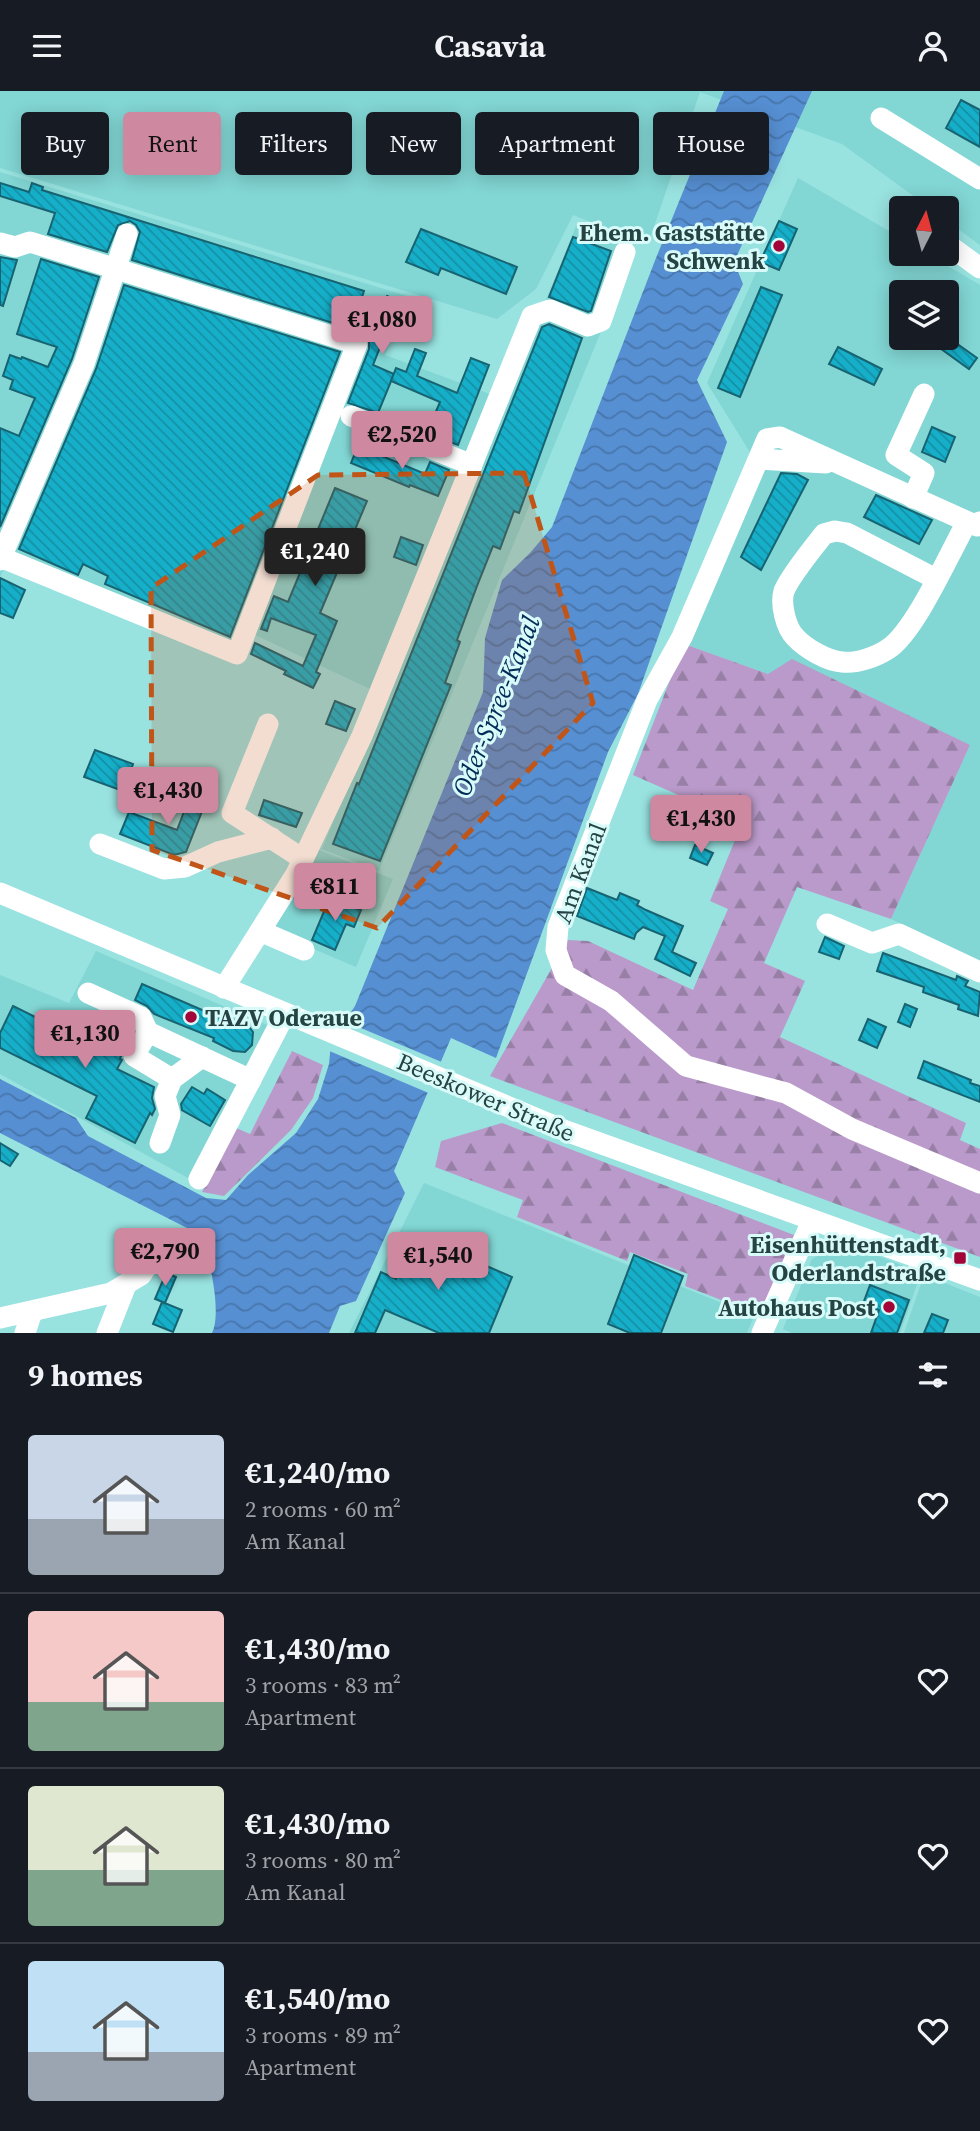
<!DOCTYPE html>
<html lang="en">
<head>
<meta charset="utf-8">
<style>
	body { margin:0; font-family:"Source Serif 4",serif; background:#242831; color:#f1f3f6; height:100vh; display:flex; flex-direction:column; font-size:26px; white-space:nowrap }
	* { box-sizing:border-box; margin:0 }
	p { font-size:23px; color:#9ea1a6 }
	.icon { flex:none; width:38px; height:38px; fill:none; stroke:currentColor; stroke-width:2; stroke-linecap:round; stroke-linejoin:round }
	.map { position:relative; height:1242px; overflow:hidden }
	.side { display:flex; flex-direction:column; background:#171b24; flex:1 }
	.side>* { flex:none }
	.banner { position:absolute; left:21px; top:21px; width:938px; height:63px; display:flex; gap:14px }
	.needle { width:46px; rotate:6deg }
	.fabs { position:absolute; left:889px; top:105px; display:grid; gap:14px }
	.fabs a { display:grid; place-items:center; width:70px; height:70px; border-radius:7px; background:#171b24; box-shadow:0 4px 18px #0003; font-size:35px }
	.price { position:absolute; translate:-50% -60px; padding:0 16px; border-radius:7px; background:#ce88a0; color:#111; font-size:23px; line-height:46px; filter:drop-shadow(0 2px 4px #0008) }
	.price::after { content:''; position:absolute; left:50%; top:42px; width:21px; height:16px; margin-left:-10px; background:inherit; clip-path:polygon(0 0,100% 0,50% 100%) }
	.price.active { background:#222; color:#fff }
	ul { padding:0; list-style:none }
	li { display:flex; align-items:center; gap:21px; height:175px; padding:0 28px }
	li+li { border-top:2px solid #363941 }
	li span { display:grid; place-items:center; flex:none; width:196px; height:140px; border-radius:7px; color:#555 }
	li>.icon { margin-inline-start:auto }
	span .icon { width:84px; height:84px; fill:#fffc; stroke-width:1 }
	li b { font-size:30px }
	h2 { display:flex; justify-content:space-between; align-items:center; height:84px; padding:0 28px; font-size:30px }
	.chip { padding:0 24px; border-radius:7px; background:#171b24; box-shadow:0 4px 18px #0003; font-size:24px; line-height:63px }
	.chip.active { background:#ce88a0; color:#111 }
	header { display:flex; justify-content:space-between; align-items:center; height:91px; padding:0 28px; background:#171b24; font-size:32px; font-weight:700 }
	.map>svg:first-child { display:block }
</style>
</head>
<body>
<header><svg class="icon" aria-label="menu" viewBox="0 0 24 24"><path d="M4 6h16M4 12h16M4 18h16"/></svg>Casavia<svg class="icon" aria-label="person" viewBox="0 0 24 24"><circle cx="12" cy="8" r="4"/><path d="M4 21q1-7 8-7t8 7"/></svg></header>
<div class="map">
<svg width="980" height="1242" viewBox="0 0 980 1242">
	<defs>
		<pattern id="forest-firs" width="22" height="20" patternUnits="userSpaceOnUse" patternTransform="scale(1.75)"><rect width="22" height="20" fill="#ba9aca"/><path d="M5 1l3.5 6h-7zM16 11l3.5 6h-7z" fill="#977fa6"/></pattern>
		<pattern id="water-waves" width="16" height="10" patternUnits="userSpaceOnUse" patternTransform="scale(1.75)"><rect width="16" height="10" fill="#568fd2"/><path d="M0 5q4-4 8 0t8 0" fill="none" stroke="#4776ac"/></pattern>
		<pattern id="building-back-hatch" width="6" height="6" patternUnits="userSpaceOnUse" patternTransform="scale(1.75)"><rect width="6" height="6" fill="#16afc9"/><path d="M-1 5l2 2M0 0l6 6M5-1l2 2" fill="none" stroke="#1490a5"/></pattern>
	</defs>
	<rect width="100%" height="100%" fill="#98e2e0"/>
	<!-- built -->
	<g fill="#82d6d4" fill-rule="evenodd">
		<path d="M 0,0 L 980,0 L 980,154 L 947,130 L 947,117 L 930,117 L 842,53 L 700,1 L 648,153 L 573,124 L 536,198 L 497,228 L 0,77 Z"/>
		<path d="M 0,81 L 407,205 L 385,264 L 490,303 L 370,598 L 251,542 L 239,570 L 55,493 L 52,499 L 4,478 L 0,486 Z"/>
		<path d="M 798,87 L 901,147 L 901,163 L 928,163 L 980,194 L 980,872 L 891,828 L 970,654 L 684,553 L 761,379 L 707,292 ZM 901,201 L 947,201 L 947,247 L 901,247 Z"/>
		<path d="M 577,133 L 635,158 L 379,780 L 322,758 Z"/>
		<path d="M 316,758 L 393,788 L 356,876 L 269,839 Z"/>
		<path d="M 96,860 L 267,934 L 188,1087 L 0,983 L 0,884 L 69,912 Z"/>
		<path d="M 424,1092 L 754,1225 L 747,1242 L 349,1242 Z"/>
		<path d="M 853,1155 L 921,1182 L 900,1242 L 792,1242 L 783,1238 L 812,1168 L 830,1158 Z"/>
		<path d="M 924,1184 L 980,1206 L 980,1242 L 904,1242 Z"/>
	</g>
	<!-- forest -->
	<g fill="url(#forest-firs)">
		<path d="M 684,553 L 768,583 L 792,568 L 970,654 L 891,828 L 797,796 L 764,872 L 805,890 L 780,946 L 966,1032 L 960,1049 L 980,1058 L 980,1166 L 490,985 L 568,849 L 588,850 L 693,899 L 728,818 L 710,810 L 742,732 L 633,684 Z"/>
		<path d="M 292,960 L 323,974 L 313,1007 L 291,1039 L 224,1105 L 202,1101 L 234,1036 L 250,1043 Z"/>
		<path d="M 502,1032 L 794,1144 L 760,1224 L 685,1195 L 688,1183 L 630,1161 L 627,1170 L 517,1126 L 523,1109 L 435,1076 L 441,1050 Z"/>
	</g>
	<!-- water -->
	<path fill="url(#water-waves)" d="M 724,0 L 812,0 L 734,171 L 743,193 L 697,289 L 727,351 L 638,603 L 608,661 L 496,967 L 451,947 L 394,1080 L 405,1102 L 356,1210 L 340,1215 L 329,1242 L 212,1242 C 221,1225 212,1175 204,1158 C 201,1151 195,1145 191,1139 L 0,1042 L 0,988 L 76,1027 L 88,1045 L 206,1107 L 226,1109 L 248,1084 L 296,1042 L 318,1008 L 329,973 L 331,952 L 355,915 L 483,601 L 485,547 L 502,489 L 530,462 L 552,436 L 656,167 Z"/>
	<!-- pier -->
	<path fill="#98e2e0" d="M 342,929 L 444,972 L 431,1003 L 327,959 L 328,951 Z"/>
	<!-- building -->
	<g fill="url(#building-back-hatch)" stroke="#176371" stroke-width="2">
		<path d="M 961,9 L 980,19 L 980,56 L 946,37 Z"/>
		<path d="M 0,92 L 29,101 L 32,92 L 43,96 L 42,99 L 364,200 L 352,238 L 132,169 L 140,141 L 136,134 L 130,130 L 118,134 L 107,161 L 48,143 L 55,122 L 0,105 Z"/>
		<path d="M 779,130 L 797,138 L 779,179 L 760,171 Z"/>
		<path d="M 421,138 L 517,176 L 506,203 L 441,177 L 438,184 L 406,171 Z"/>
		<path d="M 573,146 L 611,160 L 591,220 L 588,221 L 549,206 Z"/>
		<path d="M 0,166 L 17,169 L 3,215 L 0,214 Z"/>
		<path d="M 41,168 L 99,186 L 72,268 L 0,436 L 0,337 L 19,345 L 35,307 L 10,298 L 13,289 L 3,285 L 10,264 L 21,268 L 22,266 L 48,276 L 57,256 L 17,243 Z"/>
		<path d="M 124,194 L 340,261 L 230,546 L 105,493 L 108,485 L 83,473 L 78,484 L 19,458 L 96,278 Z"/>
		<path d="M 761,196 L 782,204 L 740,306 L 718,297 Z"/>
		<path d="M 387,205 L 399,210 L 397,215 L 423,224 L 420,232 L 422,233 L 418,244 L 389,234 L 373,274 L 394,283 L 378,322 L 348,312 L 369,258 L 369,249 Z"/>
		<path d="M 549,233 L 582,247 L 519,422 L 514,420 L 500,458 L 493,455 L 477,495 L 457,549 L 460,551 L 445,592 L 451,594 L 380,770 L 333,753 L 357,692 L 359,693 L 542,236 Z"/>
		<path d="M 926,247 L 949,247 L 977,267 L 969,278 Z"/>
		<path d="M 838,256 L 882,278 L 874,294 L 829,273 Z"/>
		<path d="M 415,258 L 426,262 L 417,285 L 457,302 L 471,267 L 489,274 L 458,354 L 427,342 L 440,311 L 391,290 L 396,277 L 406,281 Z"/>
		<path d="M 932,336 L 955,346 L 945,371 L 922,361 Z"/>
		<path d="M 358,355 L 425,383 L 430,371 L 449,379 L 438,405 L 410,394 L 409,396 L 351,372 Z"/>
		<path d="M 781,382 L 797,383 L 808,389 L 761,479 L 741,466 Z"/>
		<path d="M 335,397 L 367,410 L 320,522 L 337,530 L 316,581 L 320,583 L 313,597 L 284,583 L 286,580 L 251,563 L 255,552 L 303,575 L 316,544 L 271,527 L 267,540 L 261,538 L 274,505 L 288,511 Z"/>
		<path d="M 876,404 L 932,429 L 919,453 L 864,426 Z"/>
		<path d="M 401,446 L 423,454 L 416,474 L 394,466 Z"/>
		<path d="M 0,487 L 25,499 L 13,527 L 0,522 Z"/>
		<path d="M 335,610 L 355,618 L 346,640 L 326,633 Z"/>
		<path d="M 95,659 L 133,673 L 123,700 L 84,686 Z"/>
		<path d="M 194,694 L 210,700 L 186,761 L 174,764 L 120,743 L 129,721 L 177,739 Z"/>
		<path d="M 264,709 L 302,722 L 296,736 L 259,724 Z"/>
		<path d="M 670,711 L 693,722 L 681,748 L 657,738 Z"/>
		<path d="M 695,754 L 713,762 L 707,774 L 690,767 Z"/>
		<path d="M 587,797 L 617,809 L 620,802 L 639,810 L 637,814 L 646,819 L 683,835 L 672,861 L 696,872 L 690,885 L 655,868 L 665,845 L 643,836 L 636,842 L 634,848 L 577,825 Z"/>
		<path d="M 330,806 L 361,819 L 354,836 L 346,833 L 335,859 L 312,849 Z"/>
		<path d="M 825,846 L 844,855 L 839,868 L 819,861 Z"/>
		<path d="M 883,862 L 956,889 L 957,885 L 968,890 L 965,895 L 980,901 L 978,925 L 958,918 L 959,914 L 923,901 L 924,896 L 877,880 Z"/>
		<path d="M 142,893 L 223,928 L 225,925 L 236,930 L 245,931 L 253,941 L 252,954 L 245,961 L 233,960 L 213,950 L 214,947 L 154,923 L 147,915 L 135,909 Z"/>
		<path d="M 905,913 L 917,918 L 910,936 L 898,931 Z"/>
		<path d="M 13,915 L 102,959 L 117,929 L 131,936 L 133,940 L 123,958 L 120,968 L 122,969 L 117,978 L 154,996 L 152,1007 L 155,1018 L 152,1024 L 150,1022 L 135,1052 L 86,1027 L 97,1005 L 0,957 L 0,942 Z"/>
		<path d="M 868,928 L 886,936 L 877,957 L 859,949 Z"/>
		<path d="M 924,970 L 971,989 L 970,992 L 980,995 L 980,1011 L 918,987 Z"/>
		<path d="M 192,996 L 204,1003 L 207,998 L 225,1009 L 210,1035 L 182,1019 L 181,1013 Z"/>
		<path d="M 0,1052 L 18,1063 L 10,1075 L 0,1069 Z"/>
		<path d="M 415,1144 L 512,1186 L 489,1242 L 439,1242 L 385,1219 L 375,1242 L 355,1242 L 381,1181 L 396,1188 Z"/>
		<path d="M 634,1164 L 683,1185 L 661,1242 L 630,1242 L 608,1233 Z"/>
		<path d="M 166,1182 L 176,1186 L 165,1212 L 155,1208 Z"/>
		<path d="M 870,1194 L 909,1209 L 897,1242 L 871,1242 L 879,1219 L 863,1213 Z"/>
		<path d="M 162,1211 L 182,1219 L 173,1241 L 153,1233 Z"/>
		<path d="M 932,1223 L 948,1229 L 943,1242 L 924,1242 Z"/>
	</g>
	<g fill="none" stroke-linecap="round" stroke-linejoin="round">
		<!-- minor -->
		<g stroke="#fff" stroke-width="21">
			<path d="M 881,27 L 980,88"/>
			<path d="M 0,152 L 15,156 L 30,151 L 357,253 L 237,563 L 0,466"/>
			<path d="M 947,153 L 980,177"/>
			<path d="M 351,325 L 472,374"/>
			<path d="M 759,368 L 826,372"/>
			<path d="M 913,407 L 924,382 L 896,364 L 924,303"/>
			<path d="M 980,431 L 977,435 L 780,346 L 767,348 L 682,546 L 647,609 L 558,836 L 556,859 L 565,884 L 611,910 L 686,975 L 786,1002 L 852,1038 L 980,1092"/>
			<path d="M 0,469 L 84,273 L 127,143"/>
			<path d="M 936,488 L 847,442 L 835,440 L 824,443 C 813,457 790,485 784,500 C 780,513 786,537 795,546 C 805,557 827,570 842,571 C 856,573 876,566 888,558 C 915,541 950,461 967,431"/>
			<path d="M 268,633 L 232,722 L 303,768"/>
			<path d="M 100,753 L 164,778 L 185,776 L 218,761 L 272,747"/>
			<path d="M 0,802 L 566,1040 L 980,1189"/>
			<path d="M 827,833 L 872,852 L 899,843 L 980,881"/>
			<path d="M 260,840 L 304,859"/>
			<path d="M 224,897 L 296,783 L 362,645 L 532,225 L 550,219 L 588,235 L 601,230 L 625,161"/>
			<path d="M 88,902 L 141,926 L 148,941 L 251,989"/>
			<path d="M 148,941 L 134,965 L 172,988"/>
			<path d="M 160,1052 L 170,1024 L 165,1005 L 172,988 L 202,966"/>
			<path d="M 199,1088 L 285,923"/>
			<path d="M 0,1227 L 111,1202 L 141,1184 L 161,1155"/>
			<path d="M 25,1242 L 32,1221"/>
			<path d="M 107,1242 L 126,1194"/>
			<path d="M 762,1242 L 812,1130"/>
		</g>
	</g>
	<!-- marked area -->
	<path fill="#c15517" fill-opacity="0.2" stroke="#c15517" stroke-width="5" stroke-dasharray="14 9" stroke-linejoin="round" d="M 524,382 L 593,612 L 377,837 L 152,759 L 151,497 L 318,384 Z"/>
	<!-- markers -->
	<g fill="#a30538" stroke="#d8fbfa" stroke-width="2.5">
		<circle cx="779" cy="155" r="7"/>
		<circle cx="191" cy="926" r="7"/>
		<rect x="953" y="1160" width="14" height="14" rx="3.5"/>
		<circle cx="889" cy="1216" r="7"/>
	</g>
	<g text-anchor="middle" dominant-baseline="central" stroke-width="6" stroke-linejoin="round" paint-order="stroke">
		<!-- poi labels -->
		<g font-size="24" font-weight="bold" fill="#244342" stroke="#d8fbfa" text-anchor="end">
			<text x="765" y="141">Ehem. Gaststätte<tspan x="765" dy="28">Schwenk</tspan></text>
			<text x="205" y="926" text-anchor="start">TAZV Oderaue</text>
			<text x="946" y="1153">Eisenhüttenstadt,<tspan x="946" dy="28">Oderlandstraße</tspan></text>
			<text x="875" y="1216">Autohaus Post</text>
		</g>
		<!-- street labels -->
		<g font-size="24" fill="#244342" stroke="#d8fbfa">
			<text transform="translate(580 782) rotate(-69)">Am Kanal</text>
			<text transform="translate(486 1006) rotate(23)">Beeskower Straße</text>
		</g>
		<!-- water labels -->
		<g font-size="26" font-style="italic" fill="#022b56" stroke="#d8fbfa">
			<text transform="translate(496 615) rotate(-68)">Oder-Spree-Kanal</text>
		</g>
	</g>
</svg>
<div class="fabs">
<a><svg class="needle" viewBox="-14 -14 28 28"><path d="M0-13l5 13h-10z" fill="#e53935"/><path d="M0 13l5-13h-10z" fill="#9ea1a6"/></svg></a>
<a><svg class="icon" aria-label="layers" viewBox="0 0 24 24"><path d="M12 4l9 5-9 5-9-5zM3 14l9 5 9-5"/></svg></a>
</div>
<b class="price" style="left:382px;top:265px">€1,080</b>
<b class="price" style="left:402px;top:380px">€2,520</b>
<b class="price active" style="left:315px;top:497px">€1,240</b>
<b class="price" style="left:168px;top:736px">€1,430</b>
<b class="price" style="left:701px;top:764px">€1,430</b>
<b class="price" style="left:335px;top:832px">€811</b>
<b class="price" style="left:85px;top:979px">€1,130</b>
<b class="price" style="left:165px;top:1197px">€2,790</b>
<b class="price" style="left:438px;top:1201px">€1,540</b>
<div class="banner">
<a class="chip">Buy</a>
<a class="chip active">Rent</a>
<a class="chip">Filters</a>
<a class="chip">New</a>
<a class="chip">Apartment</a>
<a class="chip">House</a>
</div>
</div>
<section class="side">
<h2>9 homes<svg class="icon" aria-label="filters" viewBox="0 0 24 24"><path d="M4 7h16M4 17h16"/><circle cx="9" cy="7" r="2"/><circle cx="15" cy="17" r="2"/></svg></h2>
<ul>
<li><span style="background:linear-gradient(#c9d6e8 60%,#9aa5b1 0)"><svg class="icon" aria-label="home" viewBox="0 0 24 24"><path d="M3 11l9-7 9 7M6 9v11h12V9"/></svg></span><div><b>€1,240/mo</b><p>2 rooms · 60 m²</p><p>Am Kanal</p></div><svg class="icon" aria-label="heart" viewBox="0 0 24 24"><path d="M12 20l-8-8c-3-5 5-10 8-4 3-6 11-1 8 4z"/></svg></li>
<li><span style="background:linear-gradient(#f6c9c9 65%,#7fa58c 0)"><svg class="icon" aria-label="home" viewBox="0 0 24 24"><path d="M3 11l9-7 9 7M6 9v11h12V9"/></svg></span><div><b>€1,430/mo</b><p>3 rooms · 83 m²</p><p>Apartment</p></div><svg class="icon" aria-label="heart" viewBox="0 0 24 24"><path d="M12 20l-8-8c-3-5 5-10 8-4 3-6 11-1 8 4z"/></svg></li>
<li><span style="background:linear-gradient(#dfe7d0 60%,#7fa58c 0)"><svg class="icon" aria-label="home" viewBox="0 0 24 24"><path d="M3 11l9-7 9 7M6 9v11h12V9"/></svg></span><div><b>€1,430/mo</b><p>3 rooms · 80 m²</p><p>Am Kanal</p></div><svg class="icon" aria-label="heart" viewBox="0 0 24 24"><path d="M12 20l-8-8c-3-5 5-10 8-4 3-6 11-1 8 4z"/></svg></li>
<li><span style="background:linear-gradient(#bfe0f5 65%,#9aa5b1 0)"><svg class="icon" aria-label="home" viewBox="0 0 24 24"><path d="M3 11l9-7 9 7M6 9v11h12V9"/></svg></span><div><b>€1,540/mo</b><p>3 rooms · 89 m²</p><p>Apartment</p></div><svg class="icon" aria-label="heart" viewBox="0 0 24 24"><path d="M12 20l-8-8c-3-5 5-10 8-4 3-6 11-1 8 4z"/></svg></li>
</ul>
</section>
</body>
</html>
